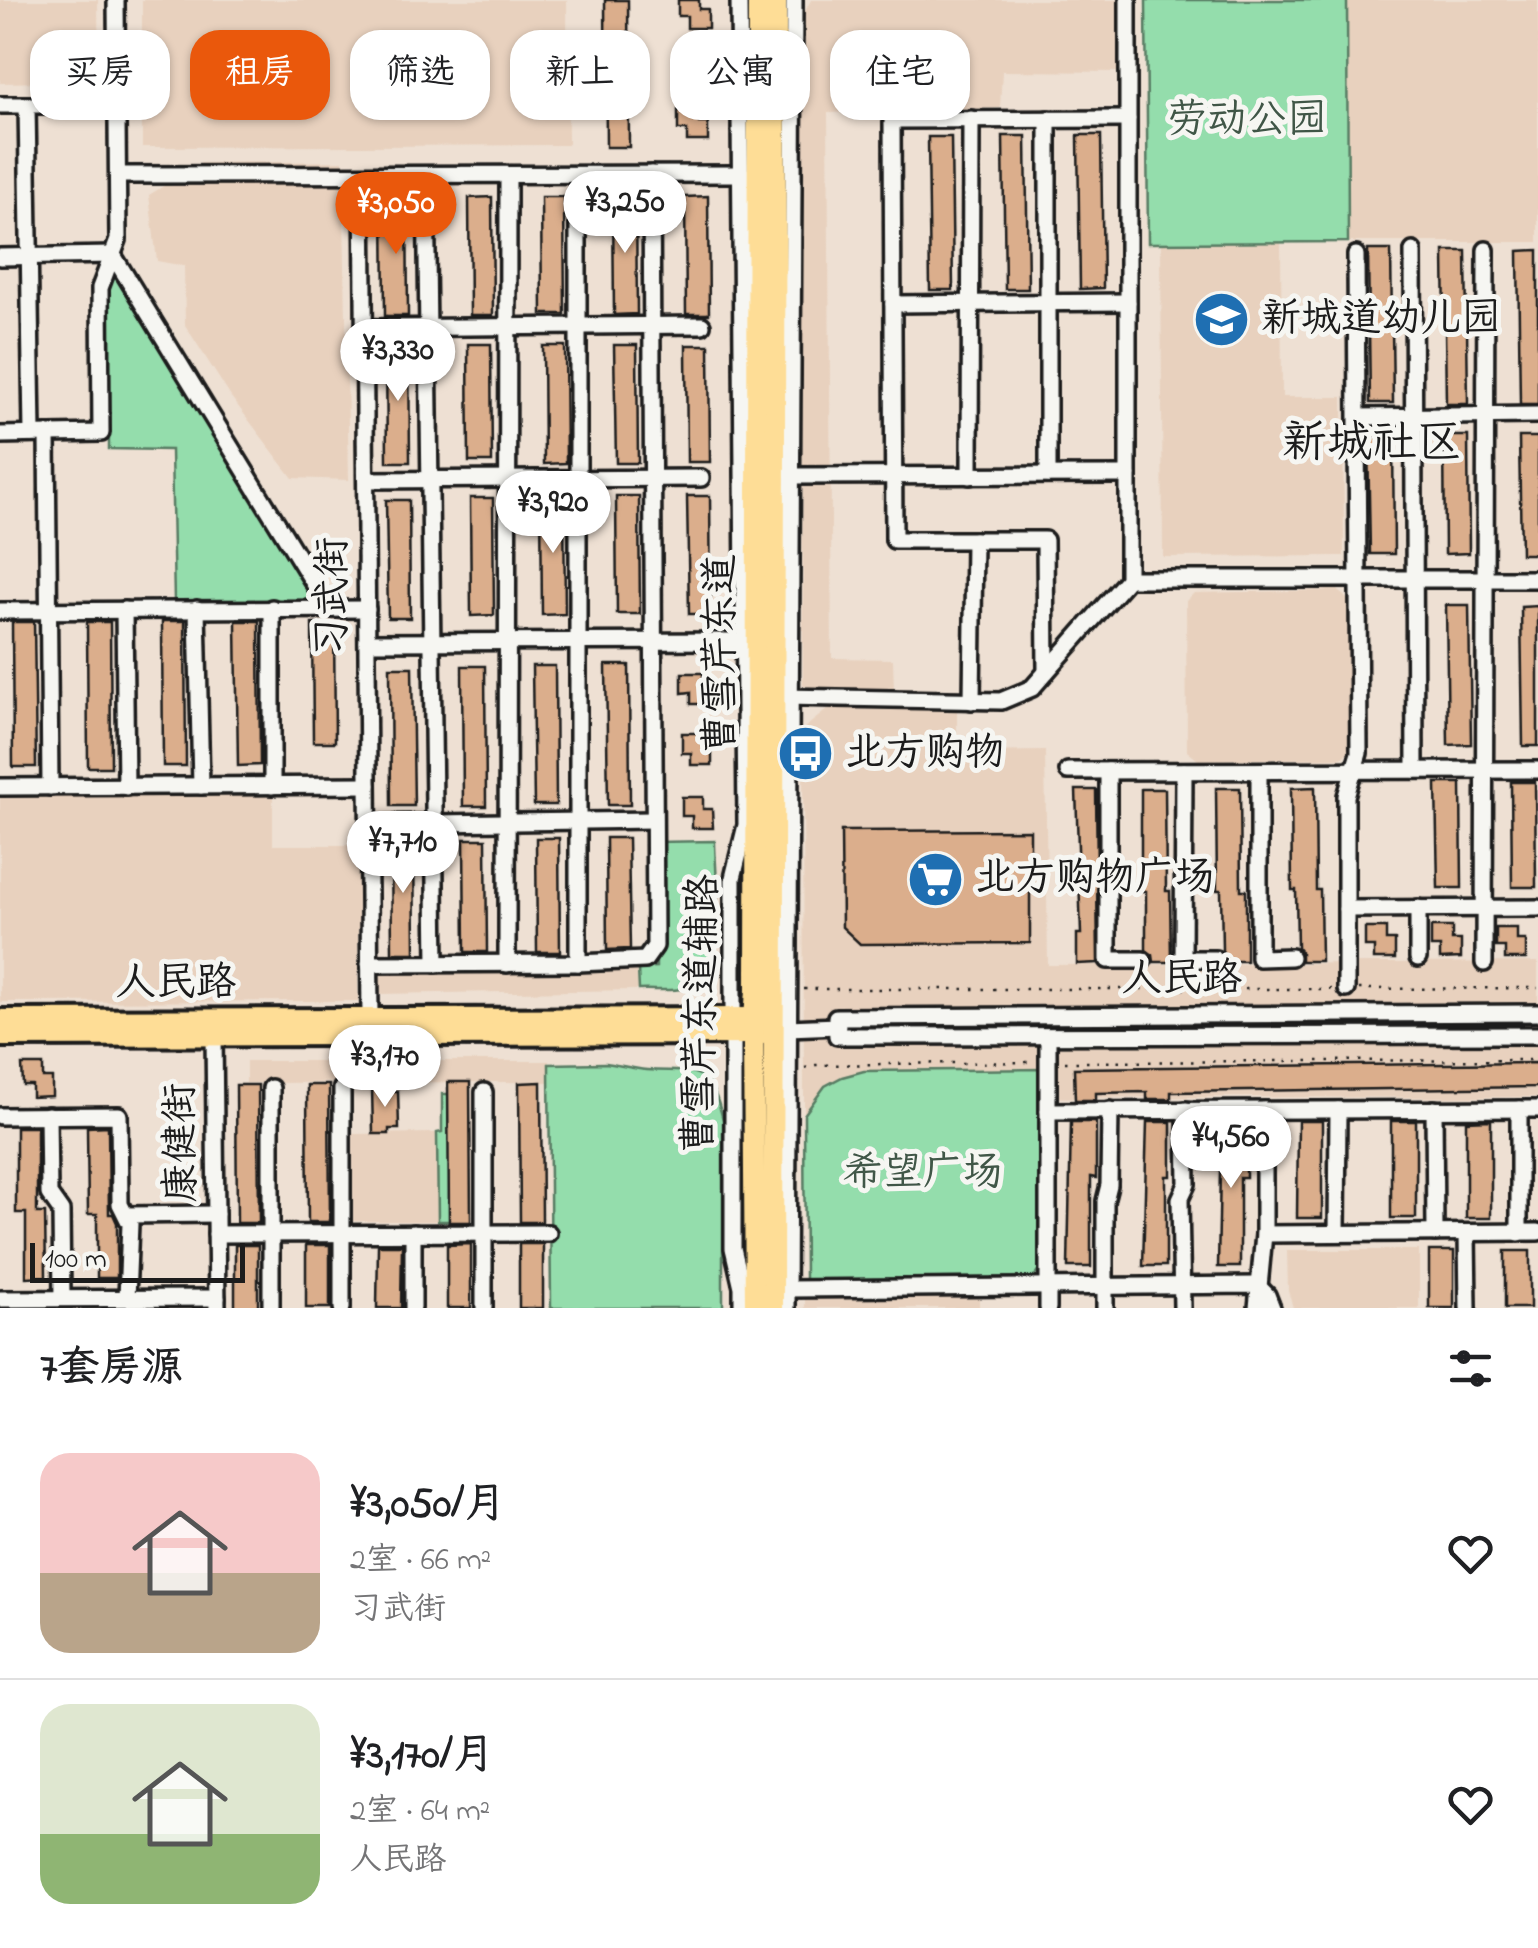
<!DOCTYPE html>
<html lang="zh">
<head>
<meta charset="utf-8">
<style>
	body { margin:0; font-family:"Indie Flower","LXGW WenKai TC",sans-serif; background:#f6f6f6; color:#202124; height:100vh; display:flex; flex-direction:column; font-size:38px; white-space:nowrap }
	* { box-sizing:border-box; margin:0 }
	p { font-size:32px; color:#757577 }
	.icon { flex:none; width:55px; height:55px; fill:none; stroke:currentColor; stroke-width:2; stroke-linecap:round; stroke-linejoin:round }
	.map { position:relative; height:1308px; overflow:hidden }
	.drawer { display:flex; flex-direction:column; background:#fff; flex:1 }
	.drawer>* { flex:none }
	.guide { position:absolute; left:30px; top:30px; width:1000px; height:90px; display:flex; gap:20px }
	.scale { position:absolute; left:30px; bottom:25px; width:215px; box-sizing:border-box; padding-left:10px; border:5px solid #1c1c1c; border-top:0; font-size:28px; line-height:35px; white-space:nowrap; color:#1c1c1c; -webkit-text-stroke:8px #f6f6f2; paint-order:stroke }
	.price { position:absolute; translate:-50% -85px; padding:0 22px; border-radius:35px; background:#fff; color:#222; font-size:32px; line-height:65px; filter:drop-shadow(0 2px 5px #0008) }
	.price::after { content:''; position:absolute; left:50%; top:60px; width:30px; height:22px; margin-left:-15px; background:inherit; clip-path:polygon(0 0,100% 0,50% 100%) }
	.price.active { background:#ea580c; color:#fff }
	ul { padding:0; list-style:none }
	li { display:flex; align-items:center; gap:30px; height:250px; padding:0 40px }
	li+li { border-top:2px solid #e0e0e0 }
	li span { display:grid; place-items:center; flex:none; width:280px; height:200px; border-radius:30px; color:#555 }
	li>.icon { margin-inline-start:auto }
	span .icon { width:120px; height:120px; fill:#fffc; stroke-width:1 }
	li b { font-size:42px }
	h2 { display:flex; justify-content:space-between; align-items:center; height:120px; padding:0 40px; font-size:42px }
	.chip { padding:0 35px; border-radius:30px; background:#fff; box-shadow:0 2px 8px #0004; font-size:35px; line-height:90px }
	.chip.active { background:#ea580c; color:#fff }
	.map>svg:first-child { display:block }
</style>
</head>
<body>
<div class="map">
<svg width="1538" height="1308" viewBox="0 0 1538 1308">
	<rect width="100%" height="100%" fill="#eee0d3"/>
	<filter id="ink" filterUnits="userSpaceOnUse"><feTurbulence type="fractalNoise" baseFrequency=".01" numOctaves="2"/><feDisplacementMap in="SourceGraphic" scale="20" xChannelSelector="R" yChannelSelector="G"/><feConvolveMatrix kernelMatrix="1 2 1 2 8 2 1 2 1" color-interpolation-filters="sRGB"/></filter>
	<g filter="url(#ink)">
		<!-- built -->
		<g fill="#e8d1be">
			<path d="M 0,0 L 98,0 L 99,81 L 0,83 Z"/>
			<path d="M 142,0 L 567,0 L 568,145 L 142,147 Z"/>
			<path d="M 811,0 L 1120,0 L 1120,72 L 1002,71 L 1000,108 L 828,113 L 832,658 L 893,659 L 894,691 L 818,693 L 803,684 L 801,19 Z"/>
			<path d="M 1347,0 L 1538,0 L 1538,242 L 1348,242 Z"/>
			<path d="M 343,161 L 349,480 L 293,478 L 231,397 L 185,325 L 184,266 L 157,261 L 149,195 L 201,163 Z"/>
			<path d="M 1281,242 L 1282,397 L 1343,397 L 1344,556 L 1163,557 L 1161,243 Z"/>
			<path d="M 1338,590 L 1349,601 L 1350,750 L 1342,758 L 1198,760 L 1187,751 L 1186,601 L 1194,593 Z"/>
			<path d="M 833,705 L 957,705 L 957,752 L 1045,751 L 1048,965 L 1538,962 L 1538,1097 L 815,1098 L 804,1115 L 803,729 Z"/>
			<path d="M 0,795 L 273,796 L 273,845 L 358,845 L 358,1001 L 0,1002 Z"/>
			<path d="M 377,966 L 656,967 L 638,968 L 638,990 L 377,994 Z"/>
			<path d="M 246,1061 L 549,1061 L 549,1082 L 246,1083 Z"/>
			<path d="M 437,1133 L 438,1221 L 351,1221 L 349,1134 Z"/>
			<path d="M 1287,1250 L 1419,1250 L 1419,1308 L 1293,1308 L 1288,1291 Z"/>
			<path d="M 979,1297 L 979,1308 L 805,1308 L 805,1299 Z"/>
		</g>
		<!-- green -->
		<g fill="#94ddac" stroke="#587c64" stroke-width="2.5">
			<path d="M 1146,0 L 1347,0 L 1348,242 L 1148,243 Z"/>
			<path d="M 119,264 L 332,603 L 174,602 L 171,450 L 109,449 L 109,265 Z"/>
			<path d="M 715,841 C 715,874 728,969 694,985 C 678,993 656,989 639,990 L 638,968 L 656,967 L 655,842 Z"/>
			<path d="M 606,1063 C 619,1065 633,1069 647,1070 C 696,1073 709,1062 723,1120 L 723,1308 L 551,1308 L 549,1064 Z"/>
			<path d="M 1041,1069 L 1042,1266 L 1034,1277 L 805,1280 L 804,1115 L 825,1086 L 842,1077 L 864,1071 Z"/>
			<path d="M 442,1094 L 449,1094 L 450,1221 L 438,1221 L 437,1133 L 442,1132 Z"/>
		</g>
		<!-- building -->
		<g fill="#dbae8c" stroke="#1c1c1c" stroke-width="2.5">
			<path d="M 605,0 L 628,0 L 629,147 L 606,147 Z"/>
			<path d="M 678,0 L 699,0 L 699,9 L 708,9 L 708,28 L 687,28 L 687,16 L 678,16 Z"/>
			<path d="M 678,53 L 699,53 L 699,65 L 708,65 L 708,84 L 687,84 L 687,72 L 678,72 Z"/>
			<path d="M 678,110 L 699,110 L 699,123 L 708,123 L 708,141 L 687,141 L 687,130 L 678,130 Z"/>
			<path d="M 1078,135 L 1101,135 L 1103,288 L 1080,289 Z"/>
			<path d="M 1003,136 L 1026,136 L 1028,289 L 1005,289 Z"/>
			<path d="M 928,137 L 951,137 L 953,290 L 930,290 Z"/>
			<path d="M 708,196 L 709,314 L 686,314 L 685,197 Z"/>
			<path d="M 492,197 L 493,315 L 470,315 L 469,198 Z"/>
			<path d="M 541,197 L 564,197 L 565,314 L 542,314 Z"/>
			<path d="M 613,197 L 636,197 L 637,314 L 614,315 Z"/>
			<path d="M 384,198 L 407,198 L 408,316 L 385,316 Z"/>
			<path d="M 1368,250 L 1391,250 L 1393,403 L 1370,403 Z"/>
			<path d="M 1538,250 L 1538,404 L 1520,404 L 1518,251 Z"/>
			<path d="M 1444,251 L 1466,251 L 1468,404 L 1446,404 Z"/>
			<path d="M 468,344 L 491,344 L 492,462 L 469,462 Z"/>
			<path d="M 386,345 L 409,345 L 410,462 L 387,462 Z"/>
			<path d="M 614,345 L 637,345 L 638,463 L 616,463 Z"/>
			<path d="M 686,345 L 709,345 L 710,462 L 687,462 Z"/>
			<path d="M 543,346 L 565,346 L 566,463 L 544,464 Z"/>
			<path d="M 1444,436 L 1468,436 L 1469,553 L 1445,554 Z"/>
			<path d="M 1368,437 L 1393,437 L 1394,554 L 1370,554 Z"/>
			<path d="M 1519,437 L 1538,437 L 1538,554 L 1521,554 Z"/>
			<path d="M 616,496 L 639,496 L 640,614 L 617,614 Z"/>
			<path d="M 687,496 L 710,496 L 711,614 L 689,614 Z"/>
			<path d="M 541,497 L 564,497 L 565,614 L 542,615 Z"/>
			<path d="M 470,498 L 493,498 L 494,615 L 471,616 Z"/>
			<path d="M 386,500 L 409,500 L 410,618 L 388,618 Z"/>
			<path d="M 1446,605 L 1469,605 L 1471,744 L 1448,745 Z"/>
			<path d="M 1538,606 L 1538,746 L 1523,746 L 1521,607 Z"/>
			<path d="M 162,621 L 185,621 L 186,766 L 163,766 Z"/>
			<path d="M 236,621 L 259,621 L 260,765 L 238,766 Z"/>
			<path d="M 12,622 L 34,622 L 36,767 L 13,767 Z"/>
			<path d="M 87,622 L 110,622 L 111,767 L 88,767 Z"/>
			<path d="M 312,624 L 334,624 L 335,742 L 313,742 Z"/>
			<path d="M 606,665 L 629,665 L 630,805 L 608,805 Z"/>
			<path d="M 462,666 L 485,666 L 486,806 L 463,806 Z"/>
			<path d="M 532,666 L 555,666 L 556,805 L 534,805 Z"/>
			<path d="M 390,667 L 412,667 L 414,806 L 391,806 Z"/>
			<path d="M 682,673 L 703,673 L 703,685 L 712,685 L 712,704 L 691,704 L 691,692 L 682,693 Z"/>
			<path d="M 682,733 L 703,733 L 703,746 L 712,746 L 712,765 L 691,765 L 691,753 L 682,753 Z"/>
			<path d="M 1511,782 L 1535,782 L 1536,887 L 1512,887 Z"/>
			<path d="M 1436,783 L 1461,783 L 1462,888 L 1438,888 Z"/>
			<path d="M 1315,787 L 1316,890 L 1320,890 L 1321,961 L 1301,961 L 1301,952 L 1297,947 L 1296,890 L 1292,890 L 1291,788 Z"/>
			<path d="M 1216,788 L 1240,788 L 1241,890 L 1246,890 L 1246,961 L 1226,961 L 1222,950 L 1221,890 L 1217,890 Z"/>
			<path d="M 1141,789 L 1165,789 L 1166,891 L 1170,891 L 1171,962 L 1154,962 L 1153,955 L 1146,950 L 1146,891 L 1141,891 Z"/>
			<path d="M 1076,790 L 1096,790 L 1098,963 L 1077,964 L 1077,934 L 1081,934 Z"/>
			<path d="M 682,797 L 703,797 L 703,809 L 712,809 L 713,828 L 692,828 L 692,816 L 682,816 Z"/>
			<path d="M 1030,830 L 1030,943 L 860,944 L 842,927 L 841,831 Z"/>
			<path d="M 536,838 L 559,838 L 560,952 L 537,952 Z"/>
			<path d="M 606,838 L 628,838 L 630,949 L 607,950 Z"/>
			<path d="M 464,839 L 486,839 L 487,952 L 465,952 Z"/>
			<path d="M 391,840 L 414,840 L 415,953 L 392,953 Z"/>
			<path d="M 1431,927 L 1452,927 L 1452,940 L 1461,940 L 1461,958 L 1440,959 L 1440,947 L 1431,947 Z"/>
			<path d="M 1365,928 L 1386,928 L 1386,940 L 1395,940 L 1395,959 L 1374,959 L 1374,947 L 1365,947 Z"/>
			<path d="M 1496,928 L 1517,928 L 1517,940 L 1526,940 L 1526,959 L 1505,959 L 1505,947 L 1496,947 Z"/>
			<path d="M 1538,1063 L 1538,1087 L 1171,1092 L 1171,1099 L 1147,1099 L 1147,1092 L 1096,1093 L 1096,1100 L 1075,1100 L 1074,1068 Z"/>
			<path d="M 22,1065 L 43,1065 L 43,1078 L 52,1078 L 52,1096 L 32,1097 L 32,1085 L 23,1085 Z"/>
			<path d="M 448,1082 L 470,1082 L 471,1222 L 449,1222 Z"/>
			<path d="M 541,1082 L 542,1222 L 520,1222 L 519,1083 Z"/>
			<path d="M 236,1085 L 258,1085 L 259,1223 L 237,1223 Z"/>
			<path d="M 307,1085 L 329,1085 L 330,1222 L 308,1222 Z"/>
			<path d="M 372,1086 L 389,1086 L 389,1091 L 398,1091 L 399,1129 L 389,1129 L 389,1134 L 373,1134 Z"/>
			<path d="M 1491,1120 L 1491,1218 L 1466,1218 L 1466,1121 Z"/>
			<path d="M 1246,1121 L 1246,1177 L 1240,1177 L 1240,1267 L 1218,1267 L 1221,1122 Z"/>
			<path d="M 1298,1121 L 1322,1121 L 1322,1218 L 1297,1218 Z"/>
			<rect x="1391" y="1121" width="25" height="97"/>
			<path d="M 1071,1122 L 1096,1122 L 1096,1178 L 1091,1177 L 1091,1267 L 1068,1267 Z"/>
			<path d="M 1147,1122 L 1171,1122 L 1171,1176 L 1166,1176 L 1166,1266 L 1143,1266 Z"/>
			<path d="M 108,1126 L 109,1214 L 113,1214 L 117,1223 L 117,1278 L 97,1278 L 97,1214 L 88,1214 L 87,1127 Z"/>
			<path d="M 16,1127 L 37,1127 L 37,1213 L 45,1213 L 46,1276 L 26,1277 L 26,1213 L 16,1213 Z"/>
			<path d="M 471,1244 L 471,1308 L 447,1308 L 447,1245 Z"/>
			<rect x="519" y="1244" width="24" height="64"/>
			<rect x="235" y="1245" width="23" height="63"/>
			<rect x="306" y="1245" width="24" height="63"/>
			<path d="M 378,1245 L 402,1245 L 401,1308 L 377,1308 Z"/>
			<rect x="1429" y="1251" width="25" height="57"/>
			<rect x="1505" y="1251" width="25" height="57"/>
		</g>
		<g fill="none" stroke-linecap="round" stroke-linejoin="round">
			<defs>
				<g id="minor">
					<path d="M 739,0 L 746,825 L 733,878 L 733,1248 L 742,1287 L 742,1308"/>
					<path d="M 0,105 L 117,105"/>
					<path d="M 27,105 L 32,434"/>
					<path d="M 118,175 L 742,174"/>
					<path d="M 363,176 L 370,1018"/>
					<path d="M 426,176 L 436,964"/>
					<path d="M 1413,251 L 1415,770"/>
					<path d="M 0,257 L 113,255 L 329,608"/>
					<path d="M 893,304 L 1128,302"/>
					<path d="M 364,328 L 702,325"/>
					<path d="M 1358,417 L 1538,415"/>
					<path d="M 47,434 L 50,787"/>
					<path d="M 0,435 L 101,433 L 100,288 L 118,240 L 116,0"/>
					<path d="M 1048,475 L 1048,119"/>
					<path d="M 791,476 L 1128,475"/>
					<path d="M 970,476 L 971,119"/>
					<path d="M 366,480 L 701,478"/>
					<path d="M 1128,579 L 1538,579"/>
					<path d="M 272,608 L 272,786"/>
					<path d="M 197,609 L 201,786"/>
					<path d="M 124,610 L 126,787"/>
					<path d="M 0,611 L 367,609"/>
					<path d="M 367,642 L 744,641"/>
					<path d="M 1046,672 L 1045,540 L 894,540 L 892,120 L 1128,119"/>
					<path d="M 783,697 L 1001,701 L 1032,688 L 1128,579 L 1128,0"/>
					<path d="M 972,701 L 974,540"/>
					<path d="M 1068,771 L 1538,770"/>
					<path d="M 1108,771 L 1108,960 L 1143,960"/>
					<path d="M 1184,771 L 1183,959 L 1215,959"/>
					<path d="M 1259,771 L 1259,958 L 1291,957"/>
					<path d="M 0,787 L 368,785"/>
					<path d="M 368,824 L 653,820"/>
					<path d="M 1418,908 L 1418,958"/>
					<path d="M 1346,909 L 1538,908"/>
					<path d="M 578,963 L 578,176"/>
					<path d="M 1484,963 L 1486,250"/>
					<path d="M 369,964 L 578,963 L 645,960 L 655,946 L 651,174"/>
					<path d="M 507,964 L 508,175"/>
					<path d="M 1346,989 L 1346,796 L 1359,753 L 1356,255"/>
					<path d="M 1538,1013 L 836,1017 L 837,1036 L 1538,1035"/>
					<path d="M 788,1028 L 838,1026"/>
					<path d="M 214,1036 L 217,1308"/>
					<path d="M 1048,1037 L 1048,1308"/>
					<path d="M 271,1088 L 271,1308"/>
					<path d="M 342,1088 L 342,1308"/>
					<path d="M 484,1092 L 484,1308"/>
					<path d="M 1434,1109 L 1435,1233"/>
					<path d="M 1519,1109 L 1519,1233"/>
					<path d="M 1048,1111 L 1538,1109"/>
					<path d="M 48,1115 L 49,1194 L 61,1211 L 62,1298"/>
					<path d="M 0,1116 L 119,1115 L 120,1204 L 130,1224 L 127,1298"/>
					<path d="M 126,1215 L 216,1214"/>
					<path d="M 1337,1233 L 1338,1110"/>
					<path d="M 1467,1233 L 1468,1308"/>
					<path d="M 216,1234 L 548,1233"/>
					<path d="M 1264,1234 L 1538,1232"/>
					<path d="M 787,1289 L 1257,1285 L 1267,1295 L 1272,1308"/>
					<path d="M 0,1299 L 217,1298"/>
					<path d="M 413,1308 L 413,1233"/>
					<path d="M 787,1308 L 794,0"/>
					<path d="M 1105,1308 L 1105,1201 L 1109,1185 L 1110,1110"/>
					<path d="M 1182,1308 L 1180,1199 L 1187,1184 L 1186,1110"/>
					<path d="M 1257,1308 L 1264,1234 L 1264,1110"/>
				</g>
				<g id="major">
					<path d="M 0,1020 L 766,1018"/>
					<path d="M 0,1036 L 763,1034"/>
					<path d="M 755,1308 L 753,1035 L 756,990 L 758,0"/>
					<path d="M 773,1308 L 776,0"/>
				</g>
			</defs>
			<!-- minor casing -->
			<use href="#minor" stroke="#1c1c1c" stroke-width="22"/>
			<!-- major casing -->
			<use href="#major" stroke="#1c1c1c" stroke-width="28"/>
			<!-- path -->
			<g stroke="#1c1c1c" stroke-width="2.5" stroke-dasharray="2.5 8" stroke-linecap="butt">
				<path d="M 804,989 L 1331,989"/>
				<path d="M 1359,989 L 1538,988"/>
				<path d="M 1065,1062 L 1538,1060"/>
				<path d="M 805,1068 L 816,1065 L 1032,1062"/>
			</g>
			<!-- minor -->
			<use href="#minor" stroke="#f6f6f2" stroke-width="15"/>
			<!-- major -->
			<use href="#major" stroke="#fedd96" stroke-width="20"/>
		</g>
	</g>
	<!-- icons -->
	<defs>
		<symbol id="school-disc" viewBox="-11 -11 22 22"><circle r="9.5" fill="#1f6fb2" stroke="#f6f6f2"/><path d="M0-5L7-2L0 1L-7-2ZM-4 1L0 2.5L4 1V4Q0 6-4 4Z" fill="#fff"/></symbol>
		<symbol id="bus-disc" viewBox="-11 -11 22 22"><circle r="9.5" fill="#1f6fb2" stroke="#f6f6f2"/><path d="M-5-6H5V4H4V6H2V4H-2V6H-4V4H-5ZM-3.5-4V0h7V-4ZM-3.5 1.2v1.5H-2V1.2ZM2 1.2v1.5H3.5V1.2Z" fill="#fff"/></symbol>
		<symbol id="supermarket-disc" viewBox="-11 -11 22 22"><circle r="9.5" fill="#1f6fb2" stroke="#f6f6f2"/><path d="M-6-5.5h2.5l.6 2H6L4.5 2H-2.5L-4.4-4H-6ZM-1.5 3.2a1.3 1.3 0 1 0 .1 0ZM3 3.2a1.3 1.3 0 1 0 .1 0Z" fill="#fff"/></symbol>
	</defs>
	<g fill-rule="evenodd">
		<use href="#school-disc" x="1190" y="288" width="63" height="63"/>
		<use href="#bus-disc" x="774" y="722" width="63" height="63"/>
		<use href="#supermarket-disc" x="904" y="848" width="63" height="63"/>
	</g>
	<g text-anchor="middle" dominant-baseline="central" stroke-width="10" stroke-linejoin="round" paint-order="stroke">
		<!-- park labels -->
		<g font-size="40" fill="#405647" stroke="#f6f6f2">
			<text x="1247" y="121">劳动公园</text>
			<text x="923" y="1174">希望广场</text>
		</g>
		<!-- poi labels -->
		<g font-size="40" fill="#1c1c1c" stroke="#f6f6f2" text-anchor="start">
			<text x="1261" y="320">新城道幼儿园</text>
			<text x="845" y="754">北方购物</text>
			<text x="975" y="879">北方购物广场</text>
		</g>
		<!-- street labels -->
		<g font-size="40" fill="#1c1c1c" stroke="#f6f6f2">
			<text transform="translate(334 597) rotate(-90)">习武街</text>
			<text transform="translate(722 654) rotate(-90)">曹雪芹东道</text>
			<text x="1182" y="980">人民路</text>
			<text x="176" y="984">人民路</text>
			<text transform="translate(703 1014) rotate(-89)">曹雪芹东道辅路</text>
			<text transform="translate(183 1143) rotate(-91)">康健街</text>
		</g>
		<!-- quarter labels -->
		<g font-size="45" fill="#1c1c1c" stroke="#f6f6f2">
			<text x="1372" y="445">新城社区</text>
		</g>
	</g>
</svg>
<div class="scale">100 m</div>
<b class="price" style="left:625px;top:256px">¥3,250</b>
<b class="price active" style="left:396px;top:257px">¥3,050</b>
<b class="price" style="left:398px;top:404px">¥3,330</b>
<b class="price" style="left:553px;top:556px">¥3,920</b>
<b class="price" style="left:403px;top:896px">¥7,710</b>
<b class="price" style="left:385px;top:1110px">¥3,170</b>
<b class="price" style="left:1231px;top:1191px">¥4,560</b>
<div class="guide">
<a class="chip">买房</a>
<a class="chip active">租房</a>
<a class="chip">筛选</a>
<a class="chip">新上</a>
<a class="chip">公寓</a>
<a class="chip">住宅</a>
</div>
</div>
<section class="drawer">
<h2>7套房源<svg class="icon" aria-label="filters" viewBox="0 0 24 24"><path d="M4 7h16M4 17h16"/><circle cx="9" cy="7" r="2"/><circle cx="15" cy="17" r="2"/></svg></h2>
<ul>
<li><span style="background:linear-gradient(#f6c9c9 60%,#b9a48a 0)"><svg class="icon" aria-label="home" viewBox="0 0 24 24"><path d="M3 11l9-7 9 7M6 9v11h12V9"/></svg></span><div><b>¥3,050/月</b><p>2室 · 66 m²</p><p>习武街</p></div><svg class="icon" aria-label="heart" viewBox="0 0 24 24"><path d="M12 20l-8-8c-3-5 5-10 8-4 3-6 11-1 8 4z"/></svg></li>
<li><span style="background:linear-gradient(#dfe7d0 65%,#8fb573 0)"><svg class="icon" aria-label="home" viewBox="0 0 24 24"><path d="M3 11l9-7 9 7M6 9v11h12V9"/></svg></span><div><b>¥3,170/月</b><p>2室 · 64 m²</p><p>人民路</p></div><svg class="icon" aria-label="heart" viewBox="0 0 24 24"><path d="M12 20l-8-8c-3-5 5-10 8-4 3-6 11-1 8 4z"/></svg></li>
</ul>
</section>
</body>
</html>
